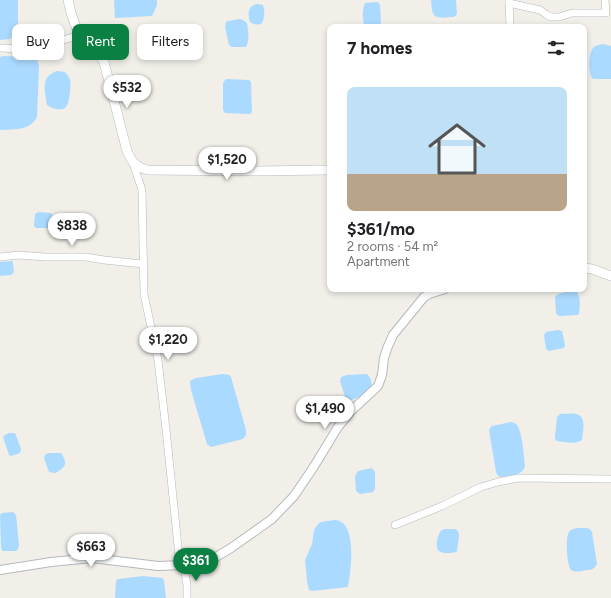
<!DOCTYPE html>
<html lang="en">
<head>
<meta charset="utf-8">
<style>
	body { margin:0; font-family:Figtree,sans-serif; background:#f2f2f2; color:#202124; height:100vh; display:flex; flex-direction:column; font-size:15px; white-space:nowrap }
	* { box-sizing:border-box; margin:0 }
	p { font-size:13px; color:#757577 }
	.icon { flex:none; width:22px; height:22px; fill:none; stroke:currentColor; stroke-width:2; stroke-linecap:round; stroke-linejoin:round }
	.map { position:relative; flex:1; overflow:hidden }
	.panel { position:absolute; left:327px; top:24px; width:260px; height:268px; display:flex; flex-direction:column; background:#fff; border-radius:8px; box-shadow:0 2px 6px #0003 }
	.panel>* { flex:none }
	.guide { position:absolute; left:12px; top:24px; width:255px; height:36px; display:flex; gap:8px }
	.price { position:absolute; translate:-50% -34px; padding:0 9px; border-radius:14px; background:#fff; color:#222; font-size:13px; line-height:26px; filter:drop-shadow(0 1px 2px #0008) }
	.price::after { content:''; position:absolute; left:50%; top:24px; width:12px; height:9px; margin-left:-6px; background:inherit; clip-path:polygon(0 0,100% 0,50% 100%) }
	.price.current { background:#0b8043; color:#fff }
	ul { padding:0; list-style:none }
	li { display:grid; align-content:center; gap:8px; height:212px; padding:0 20px }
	li span { display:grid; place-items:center; height:124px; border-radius:8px; color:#555 }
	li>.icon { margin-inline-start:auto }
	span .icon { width:72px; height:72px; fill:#fffc; stroke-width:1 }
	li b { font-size:17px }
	h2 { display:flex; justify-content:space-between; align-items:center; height:48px; padding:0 20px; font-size:17px }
	.pill { padding:0 14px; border-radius:8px; background:#fff; box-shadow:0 2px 6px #0003; font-size:14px; line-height:36px }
	.pill.current { background:#0b8043; color:#fff }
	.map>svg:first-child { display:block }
</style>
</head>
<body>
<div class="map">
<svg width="611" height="598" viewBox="0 0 611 598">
	<rect width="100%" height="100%" fill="#f1efe8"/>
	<!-- water -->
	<g fill="#aadaff">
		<path d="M 0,0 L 18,0 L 18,31 L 10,39 L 0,40 Z"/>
		<path d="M 114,0 L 157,0 L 157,5 L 152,16 L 115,18 Z"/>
		<path d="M 431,0 L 456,0 L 457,14 L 454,17 C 448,17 435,20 433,13 C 431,10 432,4 431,0 Z"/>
		<path d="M 377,2 L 379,3 L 380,5 L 381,23 L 378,27 L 365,27 C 362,20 362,10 365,3 Z"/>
		<path d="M 257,4 L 263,5 C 265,11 265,19 261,24 C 257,25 254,25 250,22 C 248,15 247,6 257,4 Z"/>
		<path d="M 240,19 L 243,20 L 247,23 C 248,31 250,40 246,47 L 232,47 L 229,45 L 225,27 L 226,22 L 228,21 Z"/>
		<path d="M 603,44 L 611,46 L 611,79 L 593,79 C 588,74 588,52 594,47 C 596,45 599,45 603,44 Z"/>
		<path d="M 3,56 L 30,57 L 37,60 L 39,66 L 37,117 C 30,131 14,129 0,130 L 0,57 Z"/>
		<path d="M 57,71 L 65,72 C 67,74 69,77 70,80 C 71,86 70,104 65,108 C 60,111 51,108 47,105 C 45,90 40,77 57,71 Z"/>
		<path d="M 226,79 L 249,80 L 251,82 L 252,112 L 250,114 L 225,113 L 223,110 L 223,83 Z"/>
		<path d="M 38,212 L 51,213 L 53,216 L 54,226 L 50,228 L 36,228 L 34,226 L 35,214 Z"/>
		<path d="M 12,261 L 13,263 L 14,272 L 11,275 L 0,276 L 0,262 Z"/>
		<path d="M 576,291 C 581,296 580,307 579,314 L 577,315 L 560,316 L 557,315 L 556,313 L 555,297 C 560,291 568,292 576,291 Z"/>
		<path d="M 558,330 L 562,331 L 565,345 L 564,348 L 549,351 L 546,349 L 544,335 L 546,332 Z"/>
		<path d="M 223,374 L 229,375 L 231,377 L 246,430 L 246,435 L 243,439 L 211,447 L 207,444 L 191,390 L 190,381 L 196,378 Z"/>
		<path d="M 367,374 C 380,387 361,398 350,400 L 345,397 L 340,381 L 341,377 L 347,375 Z"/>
		<path d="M 560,414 C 565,414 571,413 576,414 C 587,416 583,432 582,440 C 575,445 565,442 557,441 L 555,439 L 555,436 L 557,417 Z"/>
		<path d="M 511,422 C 514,423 515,423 517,425 C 522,431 524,457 525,466 C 523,476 510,475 501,477 L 498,476 L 496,472 L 489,430 L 490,428 L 492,426 Z"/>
		<path d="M 9,433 L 15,433 L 21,449 L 20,453 L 11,456 L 9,455 L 3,437 L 5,435 Z"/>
		<path d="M 48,453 L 61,453 C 68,464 66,467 55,473 L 49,472 L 44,458 L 45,455 Z"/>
		<path d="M 372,468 L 375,472 L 375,489 L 373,492 L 360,494 L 356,491 L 355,476 L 358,471 Z"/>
		<path d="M 13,512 L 16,515 L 19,545 L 18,549 L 16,551 L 2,551 L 1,547 L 0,515 L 2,513 Z"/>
		<path d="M 335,520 C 358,521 351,573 348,587 L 312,591 L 309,590 L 307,582 L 305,560 L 312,544 L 314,530 L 318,524 L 321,522 Z"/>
		<path d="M 577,528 C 583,528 589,526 592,532 L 597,564 C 594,569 592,570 587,570 C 582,571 575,573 571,570 C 567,566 565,537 569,532 C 571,529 574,529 577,528 Z"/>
		<path d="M 445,529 L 455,529 L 458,531 L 459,535 L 457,551 L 456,552 C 452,553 443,554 439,551 C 434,547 438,533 442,530 Z"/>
		<path d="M 143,576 L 162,578 L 164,580 L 166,598 L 115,598 L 116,581 L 118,579 Z"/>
	</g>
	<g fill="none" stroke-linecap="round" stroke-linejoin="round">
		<defs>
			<g id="minor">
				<path d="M 509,0 L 510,27"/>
				<path d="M 509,3 L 540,10 L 547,15 L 551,17 L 559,17 L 572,13 L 606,13 L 605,0"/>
				<path d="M 0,48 L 22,49 L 40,47 L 83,34"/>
				<path d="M 133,163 L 142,190 L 144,294 L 158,360 L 166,429 L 180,566"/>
				<path d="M 0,257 L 18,255 L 46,257 L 86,257 L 104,260 L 143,264"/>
				<path d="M 395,525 L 442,506 L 481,487 L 498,482 L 518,478 L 611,479"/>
				<path d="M 184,565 L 187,586 L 187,598"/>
			</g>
			<path id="tertiary" d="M 0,570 L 51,562 L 92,558 L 158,566 L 184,565 L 205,561 L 216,557 L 231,548 L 272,519 L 294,496 L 313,468 L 338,427 L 351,411 L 378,386 L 382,375 L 384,358 L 388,346 L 393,335 L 424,297 L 429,294 L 445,289"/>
			<g id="secondary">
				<path d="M 68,0 L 71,13 L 76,27 L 96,49 L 104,62 L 127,151 C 133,163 134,166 148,170 L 254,171 L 330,170"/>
				<path d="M 584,268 L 592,269 L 611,276"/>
			</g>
		</defs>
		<!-- minor casing -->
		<use href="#minor" stroke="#b5b8bc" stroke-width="8"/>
		<!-- tertiary casing -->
		<use href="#tertiary" stroke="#b5b8bc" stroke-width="10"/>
		<!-- secondary casing -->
		<use href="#secondary" stroke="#b6babf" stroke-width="10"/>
		<!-- minor -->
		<use href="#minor" stroke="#fff" stroke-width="7"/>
		<!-- tertiary -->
		<use href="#tertiary" stroke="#fff" stroke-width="8"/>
		<!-- secondary -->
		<use href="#secondary" stroke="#fff" stroke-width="9"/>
	</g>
</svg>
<b class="price" style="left:127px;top:109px">$532</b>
<b class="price" style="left:227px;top:181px">$1,520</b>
<b class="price" style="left:72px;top:247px">$838</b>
<b class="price" style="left:168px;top:361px">$1,220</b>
<b class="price" style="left:325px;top:430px">$1,490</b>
<b class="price" style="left:91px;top:568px">$663</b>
<b class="price current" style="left:196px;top:582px">$361</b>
<div class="guide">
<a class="pill">Buy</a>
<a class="pill current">Rent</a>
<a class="pill">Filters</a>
</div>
<section class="panel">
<h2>7 homes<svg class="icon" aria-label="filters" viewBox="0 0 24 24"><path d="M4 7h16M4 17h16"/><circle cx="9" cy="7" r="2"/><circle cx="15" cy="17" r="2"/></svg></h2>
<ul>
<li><span style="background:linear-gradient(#bfe0f5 70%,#b9a48a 0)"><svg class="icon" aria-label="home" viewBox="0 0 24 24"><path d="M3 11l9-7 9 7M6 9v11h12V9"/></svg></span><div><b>$361/mo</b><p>2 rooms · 54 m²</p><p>Apartment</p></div></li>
</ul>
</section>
</div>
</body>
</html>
